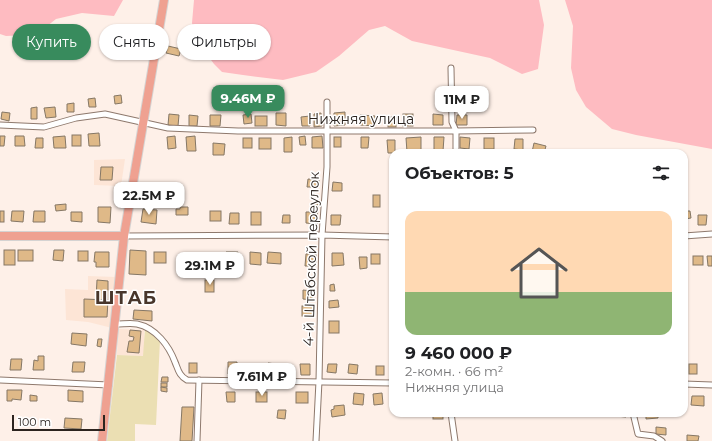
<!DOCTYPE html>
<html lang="ru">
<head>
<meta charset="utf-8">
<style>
	body { margin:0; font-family:Montserrat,sans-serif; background:#f6f6f6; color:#202124; height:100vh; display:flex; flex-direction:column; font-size:15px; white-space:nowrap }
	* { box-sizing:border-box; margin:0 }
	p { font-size:13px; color:#757577 }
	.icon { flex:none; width:22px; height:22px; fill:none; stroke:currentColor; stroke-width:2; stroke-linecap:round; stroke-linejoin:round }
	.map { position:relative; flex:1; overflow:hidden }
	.panel { position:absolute; left:389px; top:149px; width:299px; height:268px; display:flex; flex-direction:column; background:#fff; border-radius:12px; box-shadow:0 1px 3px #0004 }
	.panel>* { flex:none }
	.top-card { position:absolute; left:12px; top:24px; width:317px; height:36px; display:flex; gap:8px }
	.scale { position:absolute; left:12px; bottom:10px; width:93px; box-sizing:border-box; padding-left:4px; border:2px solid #2c241f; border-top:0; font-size:11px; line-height:14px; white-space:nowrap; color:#2c241f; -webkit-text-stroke:3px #fff; paint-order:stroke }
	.price { position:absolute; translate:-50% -34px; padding:0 9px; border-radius:8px; background:#fff; color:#222; font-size:13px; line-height:26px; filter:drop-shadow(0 1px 2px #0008) }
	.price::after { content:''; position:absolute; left:50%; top:24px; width:12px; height:9px; margin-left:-6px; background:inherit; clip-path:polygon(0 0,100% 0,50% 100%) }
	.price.current { background:#388b5d; color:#fff }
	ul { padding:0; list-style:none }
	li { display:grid; align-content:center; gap:8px; height:212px; padding:0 16px }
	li+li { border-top:1px solid #e0e0e0 }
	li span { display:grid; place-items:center; height:124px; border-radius:12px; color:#555 }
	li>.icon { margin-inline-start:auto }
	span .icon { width:72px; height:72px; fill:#fffc; stroke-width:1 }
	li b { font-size:17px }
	h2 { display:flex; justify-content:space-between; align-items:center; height:48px; padding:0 16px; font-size:17px }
	.tag { padding:0 14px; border-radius:18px; background:#fff; box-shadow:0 1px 3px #0004; font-size:14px; line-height:36px }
	.tag.current { background:#388b5d; color:#fff }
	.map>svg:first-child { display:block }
</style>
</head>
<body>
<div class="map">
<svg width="712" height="441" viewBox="0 0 712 441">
	<rect width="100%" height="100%" fill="#fef0e8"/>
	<!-- built -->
	<g fill="#fde5d6">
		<path d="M 125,159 L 121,186 L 94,185 L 94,160 Z"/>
		<path d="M 88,276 L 116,277 L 112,328 L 88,322 L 66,320 L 65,289 L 88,290 Z"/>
		<path d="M 118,329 L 144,330 L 144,356 L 117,355 Z"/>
	</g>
	<!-- green -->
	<path fill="#ebdfb3" d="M 145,328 L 151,330 L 160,340 L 156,425 L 135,424 L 135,441 L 107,441 L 117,355 L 143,356 Z"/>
	<!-- water -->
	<g fill="#febbc1">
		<path d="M 0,0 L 123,0 L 114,16 L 82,13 L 56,19 L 42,30 L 29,35 L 6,36 L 0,34 Z"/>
		<path d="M 194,0 L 539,0 L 544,25 L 538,69 L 522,74 L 490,58 L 412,41 L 385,26 L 369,30 L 339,56 L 316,72 L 283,80 L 243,75 L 222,72 L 214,64 L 195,38 L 192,23 Z"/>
		<path d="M 565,0 L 712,0 L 712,149 L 636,135 L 612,129 L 586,107 L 576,90 L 571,68 L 573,26 Z"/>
	</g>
	<!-- building -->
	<g fill="#dfb988" stroke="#857765">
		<path d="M 168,46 L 181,49 L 179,56 L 166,53 Z"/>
		<path d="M 187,50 L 193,51 L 192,57 L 186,56 Z"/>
		<path d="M 121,95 L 122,103 L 115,104 L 114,96 Z"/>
		<path d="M 95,98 L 96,107 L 89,107 L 88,99 Z"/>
		<path d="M 74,103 L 74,112 L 67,112 L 67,104 Z"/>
		<path d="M 37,107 L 37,119 L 31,119 L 31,108 Z"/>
		<path d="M 55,107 L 56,117 L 46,118 L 44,108 Z"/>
		<path d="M 2,112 L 10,113 L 9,121 L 1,119 Z"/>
		<path d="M 345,112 L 345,125 L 334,126 L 334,113 Z"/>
		<path d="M 276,113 L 286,113 L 286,126 L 276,125 Z"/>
		<path d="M 321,113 L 322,126 L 314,127 L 314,114 Z"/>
		<path d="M 169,114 L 179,115 L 178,126 L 168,125 Z"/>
		<path d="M 251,114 L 252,123 L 244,124 L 243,115 Z"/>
		<rect x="403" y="114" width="10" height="12"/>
		<path d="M 433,114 L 443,115 L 443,125 L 433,125 Z"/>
		<path d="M 189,115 L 198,116 L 197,126 L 189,126 Z"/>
		<path d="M 210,115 L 221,115 L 220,126 L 210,126 Z"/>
		<path d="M 360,115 L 375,116 L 375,126 L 360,125 Z"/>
		<path d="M 457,115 L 467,115 L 467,125 L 456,125 Z"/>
		<rect x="255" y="116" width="12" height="10"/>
		<path d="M 310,116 L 310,126 L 302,126 L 301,117 Z"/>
		<rect x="388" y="117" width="8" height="10"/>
		<path d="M 99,133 L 100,146 L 89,146 L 88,134 Z"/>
		<rect x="72" y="135" width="9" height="11"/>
		<path d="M 0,136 L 5,136 L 4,146 L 0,146 Z"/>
		<path d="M 15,136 L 24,136 L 25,146 L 15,146 Z"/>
		<path d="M 65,136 L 66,148 L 54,148 L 53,137 Z"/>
		<path d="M 175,136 L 176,148 L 168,149 L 167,137 Z"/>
		<path d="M 195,136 L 196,151 L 187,151 L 186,137 Z"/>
		<path d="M 305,136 L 306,145 L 300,145 L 299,137 Z"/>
		<path d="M 322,136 L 323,148 L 312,148 L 312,137 Z"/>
		<path d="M 292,137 L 292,152 L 284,152 L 284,138 Z"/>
		<rect x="334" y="137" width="7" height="10"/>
		<path d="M 361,137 L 369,137 L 368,148 L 361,148 Z"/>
		<path d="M 421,137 L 421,151 L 407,152 L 406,138 Z"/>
		<path d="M 434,137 L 444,137 L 443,151 L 434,151 Z"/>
		<path d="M 460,137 L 470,138 L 469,149 L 460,148 Z"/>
		<path d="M 36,138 L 43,138 L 43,148 L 35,148 Z"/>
		<rect x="243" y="138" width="9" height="10"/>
		<rect x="259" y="138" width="12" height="11"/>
		<rect x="484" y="138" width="10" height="11"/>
		<path d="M 515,139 L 523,139 L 523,150 L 514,149 Z"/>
		<path d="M 387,140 L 395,140 L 395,153 L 388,153 Z"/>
		<path d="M 213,143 L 225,144 L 224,155 L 213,155 Z"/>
		<path d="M 534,143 L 546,146 L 544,153 L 532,152 Z"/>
		<path d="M 101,167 L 113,167 L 112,180 L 100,180 Z"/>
		<path d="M 308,179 L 319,180 L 318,187 L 307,187 Z"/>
		<path d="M 333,182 L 342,183 L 342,191 L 332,191 Z"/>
		<path d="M 144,193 L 158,194 L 157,206 L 143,205 Z"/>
		<rect x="373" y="195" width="7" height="12"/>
		<path d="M 311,203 L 318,204 L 317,224 L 306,223 L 306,212 L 311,212 Z"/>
		<path d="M 66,204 L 66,210 L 56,211 L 55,205 Z"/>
		<path d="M 98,207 L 111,207 L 110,223 L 98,222 Z"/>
		<path d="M 180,207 L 188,207 L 188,215 L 176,215 L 176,209 L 180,209 Z"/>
		<path d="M 143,209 L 157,210 L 156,224 L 141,222 Z"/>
		<rect x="0" y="211" width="4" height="11"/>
		<path d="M 12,211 L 24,211 L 23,222 L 11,221 Z"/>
		<path d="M 34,211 L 45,211 L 45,222 L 33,222 Z"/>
		<rect x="210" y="211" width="11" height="10"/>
		<path d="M 685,211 L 690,211 L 691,218 L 685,219 Z"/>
		<path d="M 71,212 L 82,212 L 82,222 L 71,221 Z"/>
		<rect x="251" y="212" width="10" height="13"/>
		<path d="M 230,213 L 239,213 L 239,224 L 229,224 Z"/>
		<path d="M 283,215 L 290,215 L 290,223 L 282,223 Z"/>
		<path d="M 331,215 L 341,215 L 340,225 L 331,225 Z"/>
		<path d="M 698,215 L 707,215 L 706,225 L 698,225 Z"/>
		<rect x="4" y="250" width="11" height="15"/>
		<rect x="18" y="250" width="15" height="11"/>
		<path d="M 54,250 L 64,250 L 63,261 L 53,260 Z"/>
		<path d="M 130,250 L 146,251 L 146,275 L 129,274 Z"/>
		<rect x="78" y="251" width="10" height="10"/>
		<path d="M 95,252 L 109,252 L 109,267 L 96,267 L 96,262 L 94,262 Z"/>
		<rect x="154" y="252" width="12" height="11"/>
		<path d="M 226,252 L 238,252 L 238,263 L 231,263 L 231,259 L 225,259 Z"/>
		<path d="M 250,252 L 261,253 L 261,265 L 250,264 Z"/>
		<path d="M 268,252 L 281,253 L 281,264 L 267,263 Z"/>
		<path d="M 332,253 L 343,253 L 344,265 L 332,266 Z"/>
		<path d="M 306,254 L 316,254 L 316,266 L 305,266 Z"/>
		<rect x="371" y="254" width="9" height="10"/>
		<path d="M 390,254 L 393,254 L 393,266 L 391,266 Z"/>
		<rect x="693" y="256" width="10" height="9"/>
		<path d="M 707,256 L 712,256 L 712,266 L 708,266 Z"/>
		<path d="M 359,257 L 367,257 L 367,268 L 360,269 Z"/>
		<path d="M 97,280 L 108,281 L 108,300 L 96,300 Z"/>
		<rect x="205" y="280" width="9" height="12"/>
		<path d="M 334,284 L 335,291 L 330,291 L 330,285 Z"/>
		<path d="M 303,290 L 312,291 L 312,300 L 303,299 Z"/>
		<path d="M 84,299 L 108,300 L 107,317 L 84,317 Z"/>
		<path d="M 338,300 L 339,307 L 329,308 L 329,301 Z"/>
		<rect x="302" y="306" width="12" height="10"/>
		<path d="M 134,310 L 152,311 L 152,321 L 133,319 Z"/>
		<rect x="329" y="321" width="10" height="12"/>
		<path d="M 130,330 L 141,331 L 139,353 L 127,352 L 129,341 L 133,341 L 134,337 L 129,336 Z"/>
		<path d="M 72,333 L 87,334 L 86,346 L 71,344 Z"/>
		<path d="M 98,339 L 102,339 L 101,347 L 97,346 Z"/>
		<path d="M 38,356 L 44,356 L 44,370 L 33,370 L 34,360 L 38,361 Z"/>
		<path d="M 11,359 L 22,359 L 21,370 L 10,370 Z"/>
		<path d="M 73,362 L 85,362 L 84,372 L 72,372 Z"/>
		<path d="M 228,362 L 237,362 L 237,375 L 228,374 Z"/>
		<rect x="189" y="363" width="8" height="10"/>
		<path d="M 268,363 L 276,364 L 275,375 L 268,375 Z"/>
		<rect x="248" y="364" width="8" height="10"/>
		<path d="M 300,364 L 310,364 L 310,375 L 301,375 Z"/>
		<path d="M 328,364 L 337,364 L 336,373 L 327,372 Z"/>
		<path d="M 349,364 L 358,365 L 357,374 L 348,373 Z"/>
		<rect x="689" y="364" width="8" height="10"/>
		<rect x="376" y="366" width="8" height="9"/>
		<path d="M 162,377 L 168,377 L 168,382 L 161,382 Z"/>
		<rect x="161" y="383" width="6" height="4"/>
		<path d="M 161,387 L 167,388 L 167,392 L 161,391 Z"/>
		<path d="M 7,390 L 22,390 L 21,400 L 12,399 L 12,401 L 7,401 Z"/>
		<path d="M 68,390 L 83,391 L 83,402 L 68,401 Z"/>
		<path d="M 226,392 L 235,392 L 235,402 L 227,402 Z"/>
		<rect x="256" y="392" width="11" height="10"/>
		<rect x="296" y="392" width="12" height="11"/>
		<path d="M 354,393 L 364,394 L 363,405 L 353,404 Z"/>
		<path d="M 382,393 L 383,404 L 374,405 L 373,394 Z"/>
		<path d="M 30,395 L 37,396 L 37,401 L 30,401 Z"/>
		<path d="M 692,396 L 704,396 L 704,406 L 691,405 Z"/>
		<path d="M 344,405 L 345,415 L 332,417 L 331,410 L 334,409 L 334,406 Z"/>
		<path d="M 182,407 L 194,407 L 192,441 L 180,441 Z"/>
		<path d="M 278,410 L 286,410 L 285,419 L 277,418 Z"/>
		<rect x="433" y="413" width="10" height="6"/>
		<path d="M 616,413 L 626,413 L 626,417 L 616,416 Z"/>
		<path d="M 646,413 L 658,413 L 658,418 L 646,419 Z"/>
		<path d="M 65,418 L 82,419 L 81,429 L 64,428 Z"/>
		<path d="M 656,427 L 666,428 L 666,435 L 656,434 Z"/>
		<path d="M 687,435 L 699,436 L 698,441 L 687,441 Z"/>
	</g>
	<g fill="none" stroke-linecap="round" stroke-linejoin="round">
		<defs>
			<g id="street">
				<path d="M 451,68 L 452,122 L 456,131 L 456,153"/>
				<path d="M 0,125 L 44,127 L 76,118 L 105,114 L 168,128 L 238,131 L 456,131 L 533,130"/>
				<path d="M 124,236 L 322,235 L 393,237"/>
				<path d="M 684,236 L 712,234"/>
				<path d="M 116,324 C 123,324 131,323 137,324 C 156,328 169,346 175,362 C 178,369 179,376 187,380 L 393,383"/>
				<path d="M 0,380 L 109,385"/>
				<path d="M 684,384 L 712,385"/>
				<path d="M 451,413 L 455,441"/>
				<path d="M 633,413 L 638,434 L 654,436 L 662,441"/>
				<path d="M 197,441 L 199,380"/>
				<path d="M 316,441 L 319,381 L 322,235 L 327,167 L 327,102"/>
			</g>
			<g id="primary">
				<path d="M 0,236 L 124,236"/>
				<path d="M 102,441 L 124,236 L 164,0"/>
			</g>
		</defs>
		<!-- street casing -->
		<use href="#street" stroke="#8e796d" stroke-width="7"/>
		<!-- primary casing -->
		<use href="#primary" stroke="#d5d3d2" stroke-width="10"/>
		<!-- street -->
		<use href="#street" stroke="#fff" stroke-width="5"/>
		<!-- primary -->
		<use href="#primary" stroke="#efa191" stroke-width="8"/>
	</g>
	<g text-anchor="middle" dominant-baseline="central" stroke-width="3" stroke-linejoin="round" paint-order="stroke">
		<!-- street labels -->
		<g font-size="14" fill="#2c241f" stroke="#fff">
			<text x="361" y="119">Нижняя улица</text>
			<text transform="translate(311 259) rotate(-88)">4-й Штабской переулок</text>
		</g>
		<!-- district labels -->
		<g font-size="18" font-weight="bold" letter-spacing="1" fill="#48362b" stroke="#fff">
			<text x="126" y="298">ШТАБ</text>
		</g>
	</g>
</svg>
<div class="scale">100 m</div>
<b class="price current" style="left:248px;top:119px">9.46M ₽</b>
<b class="price" style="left:462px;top:120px">11M ₽</b>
<b class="price" style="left:149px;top:216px">22.5M ₽</b>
<b class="price" style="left:210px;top:286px">29.1M ₽</b>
<b class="price" style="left:262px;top:397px">7.61M ₽</b>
<div class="top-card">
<a class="tag current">Купить</a>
<a class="tag">Снять</a>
<a class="tag">Фильтры</a>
</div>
<section class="panel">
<h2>Объектов: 5<svg class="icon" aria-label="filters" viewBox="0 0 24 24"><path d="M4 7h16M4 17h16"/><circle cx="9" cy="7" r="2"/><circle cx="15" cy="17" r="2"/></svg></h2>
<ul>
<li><span style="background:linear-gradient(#ffd9b3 65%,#8fb573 0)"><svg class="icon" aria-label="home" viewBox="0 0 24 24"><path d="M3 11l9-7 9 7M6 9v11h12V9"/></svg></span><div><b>9 460 000 ₽</b><p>2-комн. · 66 m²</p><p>Нижняя улица</p></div></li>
</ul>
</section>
</div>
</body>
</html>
